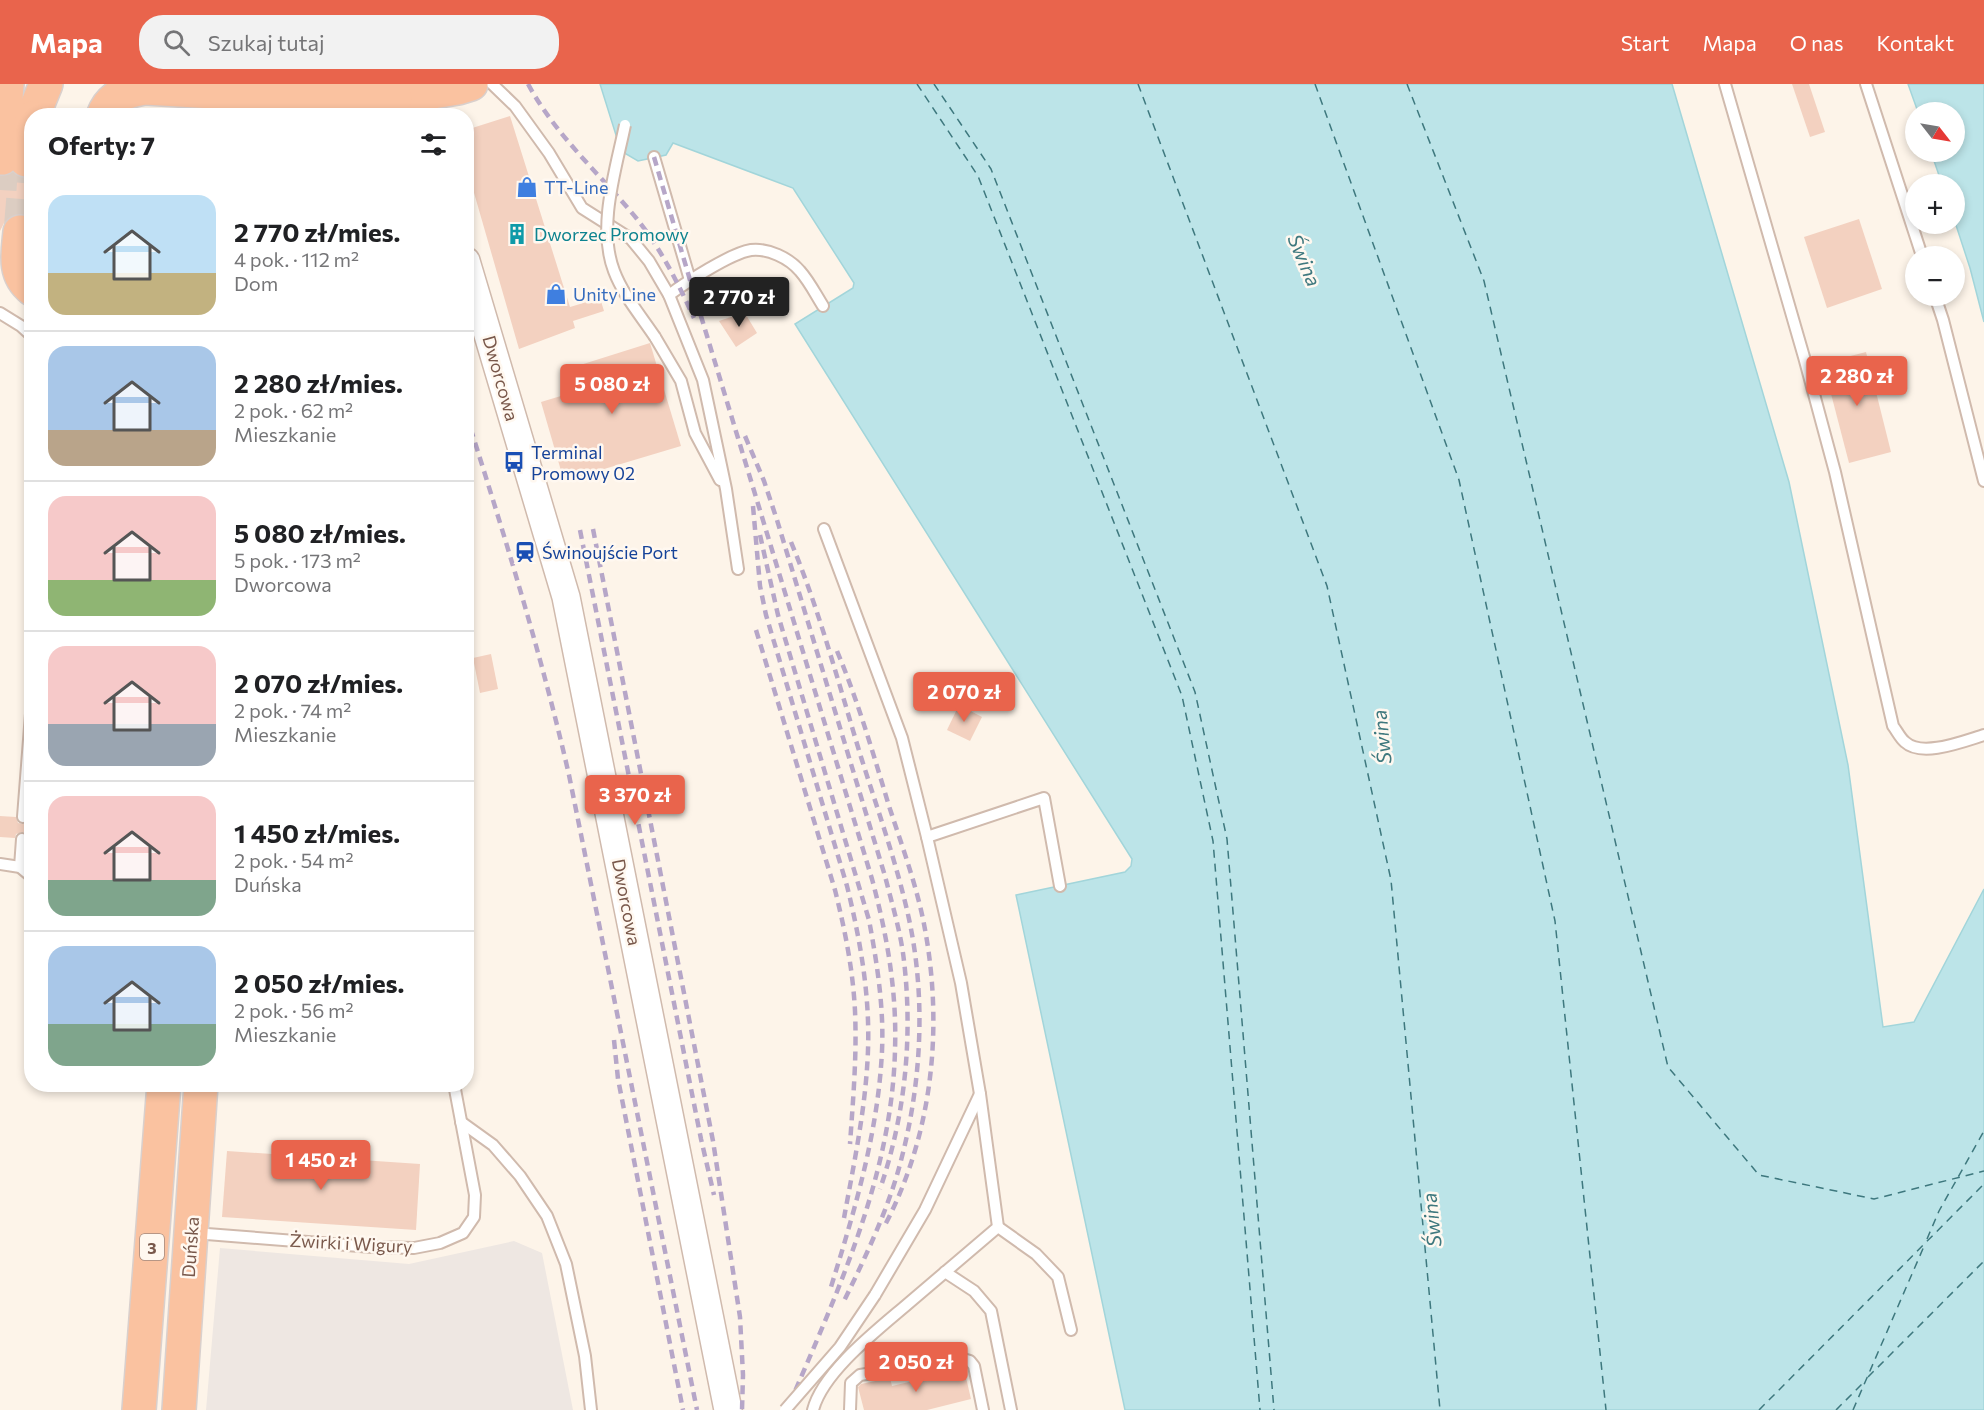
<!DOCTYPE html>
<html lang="pl">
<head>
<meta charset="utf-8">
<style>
	body { margin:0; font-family:Commissioner,sans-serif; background:#f2f2f2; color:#202124; height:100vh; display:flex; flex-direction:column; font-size:22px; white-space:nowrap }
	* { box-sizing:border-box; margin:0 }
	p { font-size:20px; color:#757577 }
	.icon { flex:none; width:33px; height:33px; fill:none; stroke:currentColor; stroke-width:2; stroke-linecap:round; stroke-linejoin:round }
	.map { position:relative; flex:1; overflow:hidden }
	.drawer { position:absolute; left:24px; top:24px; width:450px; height:984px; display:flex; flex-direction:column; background:#fff; border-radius:24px; box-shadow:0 3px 9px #0003 }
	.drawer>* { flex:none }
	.needle { width:39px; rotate:121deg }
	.tools { position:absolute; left:1905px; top:18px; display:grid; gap:12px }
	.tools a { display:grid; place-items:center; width:60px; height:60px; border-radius:50%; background:#fff; box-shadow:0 3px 9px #0003; font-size:30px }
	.price { position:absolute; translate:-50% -51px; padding:0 14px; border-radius:6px; background:#e9644c; color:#fff; font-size:20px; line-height:39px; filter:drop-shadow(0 2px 3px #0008) }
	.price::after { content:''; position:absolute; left:50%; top:36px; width:18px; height:14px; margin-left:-9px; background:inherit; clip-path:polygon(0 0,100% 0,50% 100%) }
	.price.selected { background:#222; color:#fff }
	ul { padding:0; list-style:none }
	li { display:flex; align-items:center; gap:18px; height:150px; padding:0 24px }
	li+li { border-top:2px solid #e0e0e0 }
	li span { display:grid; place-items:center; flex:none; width:168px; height:120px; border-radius:18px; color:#555 }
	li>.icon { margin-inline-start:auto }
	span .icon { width:72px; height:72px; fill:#fffc; stroke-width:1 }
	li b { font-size:26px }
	h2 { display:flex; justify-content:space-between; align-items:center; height:72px; padding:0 24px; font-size:26px }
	header { display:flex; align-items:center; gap:36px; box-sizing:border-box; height:84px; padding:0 30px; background:#e9644c; color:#fff }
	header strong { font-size:28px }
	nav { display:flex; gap:33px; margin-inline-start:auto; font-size:21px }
	.search { width:420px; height:54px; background:#f2f2f2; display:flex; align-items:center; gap:15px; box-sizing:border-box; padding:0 21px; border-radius:24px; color:#757577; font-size:22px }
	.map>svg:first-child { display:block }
</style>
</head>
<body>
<header>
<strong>Mapa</strong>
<div class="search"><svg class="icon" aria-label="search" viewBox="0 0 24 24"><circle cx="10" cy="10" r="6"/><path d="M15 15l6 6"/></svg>Szukaj tutaj</div>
<nav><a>Start</a><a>Mapa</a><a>O nas</a><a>Kontakt</a></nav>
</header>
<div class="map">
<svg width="1984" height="1326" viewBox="0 0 1984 1326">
	<rect width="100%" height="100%" fill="#fdf4e9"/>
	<!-- industrial -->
	<path fill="#eee7e2" d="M 514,1157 L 542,1169 L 573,1326 L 206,1326 L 220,1164 L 409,1180 Z"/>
	<!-- water -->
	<g fill="#bce4e8" stroke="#a2d5da" stroke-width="1.5">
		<path d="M 600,0 L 1672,0 L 1789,398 L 1848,681 L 1883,943 L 1914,938 L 1984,805 L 1984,1326 L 1125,1326 L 1016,811 L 1125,788 L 1131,782 L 1132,775 L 795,240 L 853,204 L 854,199 L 793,104 L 673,59 L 666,71 L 638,77 L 621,67 Z"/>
		<path d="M 1908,0 L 1984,0 L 1984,238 L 1970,184 L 1955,138 L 1954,100 L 1942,100 L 1931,68 L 1954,68 L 1954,28 L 1918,28 Z"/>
	</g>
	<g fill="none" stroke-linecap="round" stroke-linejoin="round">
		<!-- ferry -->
		<g stroke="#3e787e" stroke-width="1.5" stroke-dasharray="8 6" stroke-linecap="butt">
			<path d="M 917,0 L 978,92 L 1182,612 L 1213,757 L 1260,1326"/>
			<path d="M 934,0 L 991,85 L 1195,608 L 1227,755 L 1274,1326"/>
			<path d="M 1138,0 L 1327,502 L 1391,796 L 1440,1326"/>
			<path d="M 1315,0 L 1459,396 L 1555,837 L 1606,1326"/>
			<path d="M 1407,0 L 1484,197 L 1668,983 L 1759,1091 L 1874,1115 L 1984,1087"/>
			<path d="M 1927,1155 L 1939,1127 L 1984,1047"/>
			<path d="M 1868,1293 L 1984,1177"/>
			<path d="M 1759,1326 L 1984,1100"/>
			<path d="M 1836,1326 L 1865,1297"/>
			<path d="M 1853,1326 L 1925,1160"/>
		</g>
	</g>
	<!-- building -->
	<g fill="#f3d1c0">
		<path d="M 1792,0 L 1809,0 L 1825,48 L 1810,53 Z"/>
		<path d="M 510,32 L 570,223 L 600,214 L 604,227 L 573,237 L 575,244 L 519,265 L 466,81 L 466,46 Z"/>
		<path d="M 13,89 L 23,94 L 32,94 L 32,133 L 23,129 L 13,131 L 5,137 L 0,147 L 0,93 Z"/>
		<path d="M 1859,135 L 1882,205 L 1827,224 L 1804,153 Z"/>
		<path d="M 743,226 L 757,249 L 736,263 L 719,237 L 731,233 Z"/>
		<path d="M 650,259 L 681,362 L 564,397 L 541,318 L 584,305 L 577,282 Z"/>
		<path d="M 1866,268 L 1891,368 L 1849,379 L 1823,279 Z"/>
		<path d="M 491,570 L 498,605 L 480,609 L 473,574 Z"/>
		<path d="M 959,621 L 982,633 L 970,657 L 947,646 Z"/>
		<path d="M 0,732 L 16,733 L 18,739 L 23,740 L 27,739 L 32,734 L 32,755 L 29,755 L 27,749 L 22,748 L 16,750 L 15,754 L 0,753 Z"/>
		<path d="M 227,1067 L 420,1080 L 416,1146 L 222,1133 Z"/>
		<path d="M 964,1285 L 971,1315 L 927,1326 L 864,1326 L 858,1303 L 861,1300 L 890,1294 L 892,1302 Z"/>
	</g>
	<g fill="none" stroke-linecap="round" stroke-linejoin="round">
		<!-- trunk-tunnel -->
		<g stroke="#dccdc2" stroke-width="33" stroke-dasharray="33 16" stroke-linecap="butt">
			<path d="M 0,106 L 2,74"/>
			<path d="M 20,148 L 26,76"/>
		</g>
		<defs>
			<g id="service">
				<path d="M 492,0 L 515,22 L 549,69 L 582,124 L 631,155 L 649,177 L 669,211 L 703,296 L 726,405 L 738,485"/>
				<path d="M 1725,0 L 1804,273 L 1835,388 L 1893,642 C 1897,647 1900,654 1905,658 C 1922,674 1964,657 1984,651"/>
				<path d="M 1866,0 L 1922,172"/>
				<path d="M 654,73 L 690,196"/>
				<path d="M 669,211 C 685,199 731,169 751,166 C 768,164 789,174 800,187 C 809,197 816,211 823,222"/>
				<path d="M 1935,212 L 1943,236 L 1984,397"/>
				<path d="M 0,229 L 21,242 L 32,252"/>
				<path d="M 655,253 L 681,297 L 695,349 L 720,396"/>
				<path d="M 23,733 L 32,617"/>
				<path d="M 927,753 L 1044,714 L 1060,802"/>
				<path d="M 0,780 L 20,783 L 32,793"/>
				<path d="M 20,783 L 22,755"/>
				<path d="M 461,1038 L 493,1061 L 520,1092 L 547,1132 L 566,1180 L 585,1272 L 591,1326"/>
				<path d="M 998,1143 L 1036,1170 L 1058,1193 L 1071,1246"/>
				<path d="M 194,1149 L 372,1163 L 414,1164 L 440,1159 L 463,1149 L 474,1133 L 475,1111 L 454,1000"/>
				<path d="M 945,1188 L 974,1207 L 991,1227 L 1011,1326"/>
				<path d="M 875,1211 L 925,1126 L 980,1010"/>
				<path d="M 813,1326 C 823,1287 880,1244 910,1218 C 939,1193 969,1168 998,1143 L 980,1010 L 961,899 L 927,753 L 902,654 L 824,445"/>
				<path d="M 850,1326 L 851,1299 L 860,1291 L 963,1275 L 970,1277 L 974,1282 L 983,1326"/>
			</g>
			<path id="tertiary" d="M 466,177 L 566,513 L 728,1326"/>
			<g id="trunk">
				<path d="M 389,0 L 395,14 L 458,4 L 471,0"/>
				<path d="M 33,32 L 46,0"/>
				<path d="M 103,32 C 110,12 126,7 145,4 L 335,15 L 395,14"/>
				<path d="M 2,74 L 7,0"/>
				<path d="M 26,76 L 32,34"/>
				<path d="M 20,148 C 18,169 13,190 32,205"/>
				<path d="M 139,1326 L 164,1000"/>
				<path d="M 179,1326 L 201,1000"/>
			</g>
		</defs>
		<!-- service casing -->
		<use href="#service" stroke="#d0baad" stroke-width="14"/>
		<!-- tertiary casing -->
		<use href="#tertiary" stroke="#d0baad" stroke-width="30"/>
		<!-- trunk casing -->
		<use href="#trunk" stroke="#d9d0cd" stroke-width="36"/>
		<!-- service -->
		<use href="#service" stroke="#fff" stroke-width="10"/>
		<!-- tertiary -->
		<use href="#tertiary" stroke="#fff" stroke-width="27"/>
		<!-- trunk -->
		<use href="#trunk" stroke="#fac2a0" stroke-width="33"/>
		<!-- rail -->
		<g stroke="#b6a6c8" stroke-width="4.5" stroke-dasharray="9 6" stroke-linecap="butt">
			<path d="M 528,0 C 556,52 600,90 637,135 C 661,165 678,199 694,234"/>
			<path d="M 654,73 L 690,196 L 872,795 C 887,851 897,907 895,966 C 892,1093 836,1211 787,1326"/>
			<path d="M 466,330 C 504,450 541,569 569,691 L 697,1326"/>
			<path d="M 745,352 L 764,397 L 777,436 L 885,792 C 892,820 901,849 904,877 C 913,954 905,1032 880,1105"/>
			<path d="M 753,422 L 760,502 L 766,531 L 847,802 C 860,855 870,910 868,966 C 866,1023 854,1079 844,1134"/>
			<path d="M 593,445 L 713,1057 L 740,1233 L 743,1291 L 742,1326"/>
			<path d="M 580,446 L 701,1055 L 714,1111"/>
			<path d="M 760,451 L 778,531 L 869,836 C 877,879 884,923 882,967 C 878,1049 855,1125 831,1203"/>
			<path d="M 791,458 C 820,528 839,601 861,673 C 878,727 897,780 909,835 C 927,919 921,1008 897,1091 C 884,1134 864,1176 844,1217"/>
			<path d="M 756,546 L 835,806 C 845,846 853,886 855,927 C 857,972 853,1016 850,1060"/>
			<path d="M 837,567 C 858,617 873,669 889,722 C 901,759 915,797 923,835 C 944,938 934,1047 885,1141"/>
			<path d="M 614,956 L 618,995 L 683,1326"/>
		</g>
		<defs>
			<g id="service-bridge">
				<path d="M 625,41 C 616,85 597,143 614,187 C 623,211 641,232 655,253"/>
				<path d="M 785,1326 L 840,1263 L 875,1211"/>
			</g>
		</defs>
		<!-- service-bridge casing -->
		<use href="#service-bridge" stroke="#d0baad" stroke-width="14" stroke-linecap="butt"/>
		<!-- service-bridge -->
		<use href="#service-bridge" stroke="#fff" stroke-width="10"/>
	</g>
	<!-- icons -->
	<defs>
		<symbol id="shop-bare" viewBox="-9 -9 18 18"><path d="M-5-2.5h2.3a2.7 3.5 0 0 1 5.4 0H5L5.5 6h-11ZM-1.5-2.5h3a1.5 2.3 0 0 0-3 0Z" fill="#3f7fe0" stroke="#fff8f0" stroke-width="2.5" paint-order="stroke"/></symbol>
		<symbol id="building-bare" viewBox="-9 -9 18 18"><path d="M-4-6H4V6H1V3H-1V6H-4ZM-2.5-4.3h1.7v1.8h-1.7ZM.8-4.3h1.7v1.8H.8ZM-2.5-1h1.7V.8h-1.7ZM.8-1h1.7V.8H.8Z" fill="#0f9aa8" stroke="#fff8f0" stroke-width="2.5" paint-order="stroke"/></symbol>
		<symbol id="bus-bare" viewBox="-9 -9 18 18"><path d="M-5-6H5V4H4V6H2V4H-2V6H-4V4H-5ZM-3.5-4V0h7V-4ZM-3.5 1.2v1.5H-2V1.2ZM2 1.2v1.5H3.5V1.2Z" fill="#1a4fb4" stroke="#fff8f0" stroke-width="2.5" paint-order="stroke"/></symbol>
		<symbol id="station-bare" viewBox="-9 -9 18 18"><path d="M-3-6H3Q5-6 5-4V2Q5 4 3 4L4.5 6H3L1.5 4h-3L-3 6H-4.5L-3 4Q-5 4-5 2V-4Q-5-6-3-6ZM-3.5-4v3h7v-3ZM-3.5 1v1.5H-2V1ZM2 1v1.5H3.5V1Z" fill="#1a4fb4" stroke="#fff8f0" stroke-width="2.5" paint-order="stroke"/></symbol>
	</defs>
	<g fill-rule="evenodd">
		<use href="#shop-bare" x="512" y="88" width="30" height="30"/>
		<use href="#building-bare" x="502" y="135" width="30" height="30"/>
		<use href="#shop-bare" x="541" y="195" width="30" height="30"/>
		<use href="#bus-bare" x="499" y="363" width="30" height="30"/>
		<use href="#station-bare" x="510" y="453" width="30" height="30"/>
	</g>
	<g text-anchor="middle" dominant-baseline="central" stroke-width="5" stroke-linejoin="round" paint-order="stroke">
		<!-- shield labels -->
		<rect fill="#fff8f0" stroke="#a1887c" stroke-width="1.5" x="140" y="1150" width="24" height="26" rx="4.5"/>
		<g font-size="16" font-weight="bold" fill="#79584b">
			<text x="152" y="1163">3</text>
		</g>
		<!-- shop labels -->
		<g font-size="18" fill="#366cbe" stroke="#fff8f0" text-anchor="start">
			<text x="544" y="103">TT-Line</text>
			<text x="573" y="210">Unity Line</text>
		</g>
		<!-- culture labels -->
		<g font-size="18" fill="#0d838f" stroke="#fff8f0" text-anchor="start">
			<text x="534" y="150">Dworzec Promowy</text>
		</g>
		<!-- street labels -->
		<g font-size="18" fill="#79584b" stroke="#fff8f0">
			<text transform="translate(501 294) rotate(74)">Dworcowa</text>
			<text transform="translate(627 818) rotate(79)">Dworcowa</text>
			<text transform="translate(351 1159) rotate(3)">Żwirki i Wigury</text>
			<text transform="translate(190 1163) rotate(-86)">Duńska</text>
		</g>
		<!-- transit labels -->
		<g font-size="18" fill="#164399" stroke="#fff8f0" text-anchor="start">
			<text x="531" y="368">Terminal<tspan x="531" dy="21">Promowy 02</tspan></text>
			<text x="542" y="468">Świnoujście Port</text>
		</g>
		<!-- water labels -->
		<g font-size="20" font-style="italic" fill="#3e787e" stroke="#fff8f0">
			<text transform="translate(1305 176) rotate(67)">Świna</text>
			<text transform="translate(1381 653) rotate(-96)">Świna</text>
			<text transform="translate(1431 1136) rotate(-96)">Świna</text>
		</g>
	</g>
</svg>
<div class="tools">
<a><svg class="needle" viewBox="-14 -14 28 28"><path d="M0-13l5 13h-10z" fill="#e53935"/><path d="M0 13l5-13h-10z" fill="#757577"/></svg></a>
<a>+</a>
<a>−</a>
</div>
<b class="price selected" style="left:739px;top:244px">2 770 zł</b>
<b class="price" style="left:1857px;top:323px">2 280 zł</b>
<b class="price" style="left:612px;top:331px">5 080 zł</b>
<b class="price" style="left:964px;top:639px">2 070 zł</b>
<b class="price" style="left:635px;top:742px">3 370 zł</b>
<b class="price" style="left:321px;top:1107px">1 450 zł</b>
<b class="price" style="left:916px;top:1309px">2 050 zł</b>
<section class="drawer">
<h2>Oferty: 7<svg class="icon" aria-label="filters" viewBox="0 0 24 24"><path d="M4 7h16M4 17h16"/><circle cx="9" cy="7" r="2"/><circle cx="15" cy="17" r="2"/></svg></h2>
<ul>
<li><span style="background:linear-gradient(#bfe0f5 65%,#c2b280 0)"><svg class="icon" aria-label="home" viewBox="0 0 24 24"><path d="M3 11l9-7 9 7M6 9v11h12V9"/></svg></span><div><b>2 770 zł/mies.</b><p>4 pok. · 112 m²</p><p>Dom</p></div></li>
<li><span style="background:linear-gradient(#a9c7e8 70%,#b9a48a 0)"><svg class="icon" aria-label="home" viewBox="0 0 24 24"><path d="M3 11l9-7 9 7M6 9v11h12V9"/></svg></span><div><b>2 280 zł/mies.</b><p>2 pok. · 62 m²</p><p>Mieszkanie</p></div></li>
<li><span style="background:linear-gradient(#f6c9c9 70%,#8fb573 0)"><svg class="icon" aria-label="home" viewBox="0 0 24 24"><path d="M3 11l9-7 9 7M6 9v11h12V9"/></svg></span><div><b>5 080 zł/mies.</b><p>5 pok. · 173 m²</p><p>Dworcowa</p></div></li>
<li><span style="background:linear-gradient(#f6c9c9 65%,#9aa5b1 0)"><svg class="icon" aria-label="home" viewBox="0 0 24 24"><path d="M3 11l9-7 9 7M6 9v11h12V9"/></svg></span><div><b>2 070 zł/mies.</b><p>2 pok. · 74 m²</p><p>Mieszkanie</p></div></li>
<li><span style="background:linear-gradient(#f6c9c9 70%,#7fa58c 0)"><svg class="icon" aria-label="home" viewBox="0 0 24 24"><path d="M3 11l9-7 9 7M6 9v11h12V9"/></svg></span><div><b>1 450 zł/mies.</b><p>2 pok. · 54 m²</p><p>Duńska</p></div></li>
<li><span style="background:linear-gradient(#a9c7e8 65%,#7fa58c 0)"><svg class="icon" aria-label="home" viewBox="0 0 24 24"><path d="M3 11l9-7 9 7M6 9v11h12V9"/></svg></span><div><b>2 050 zł/mies.</b><p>2 pok. · 56 m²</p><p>Mieszkanie</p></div></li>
</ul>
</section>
</div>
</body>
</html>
